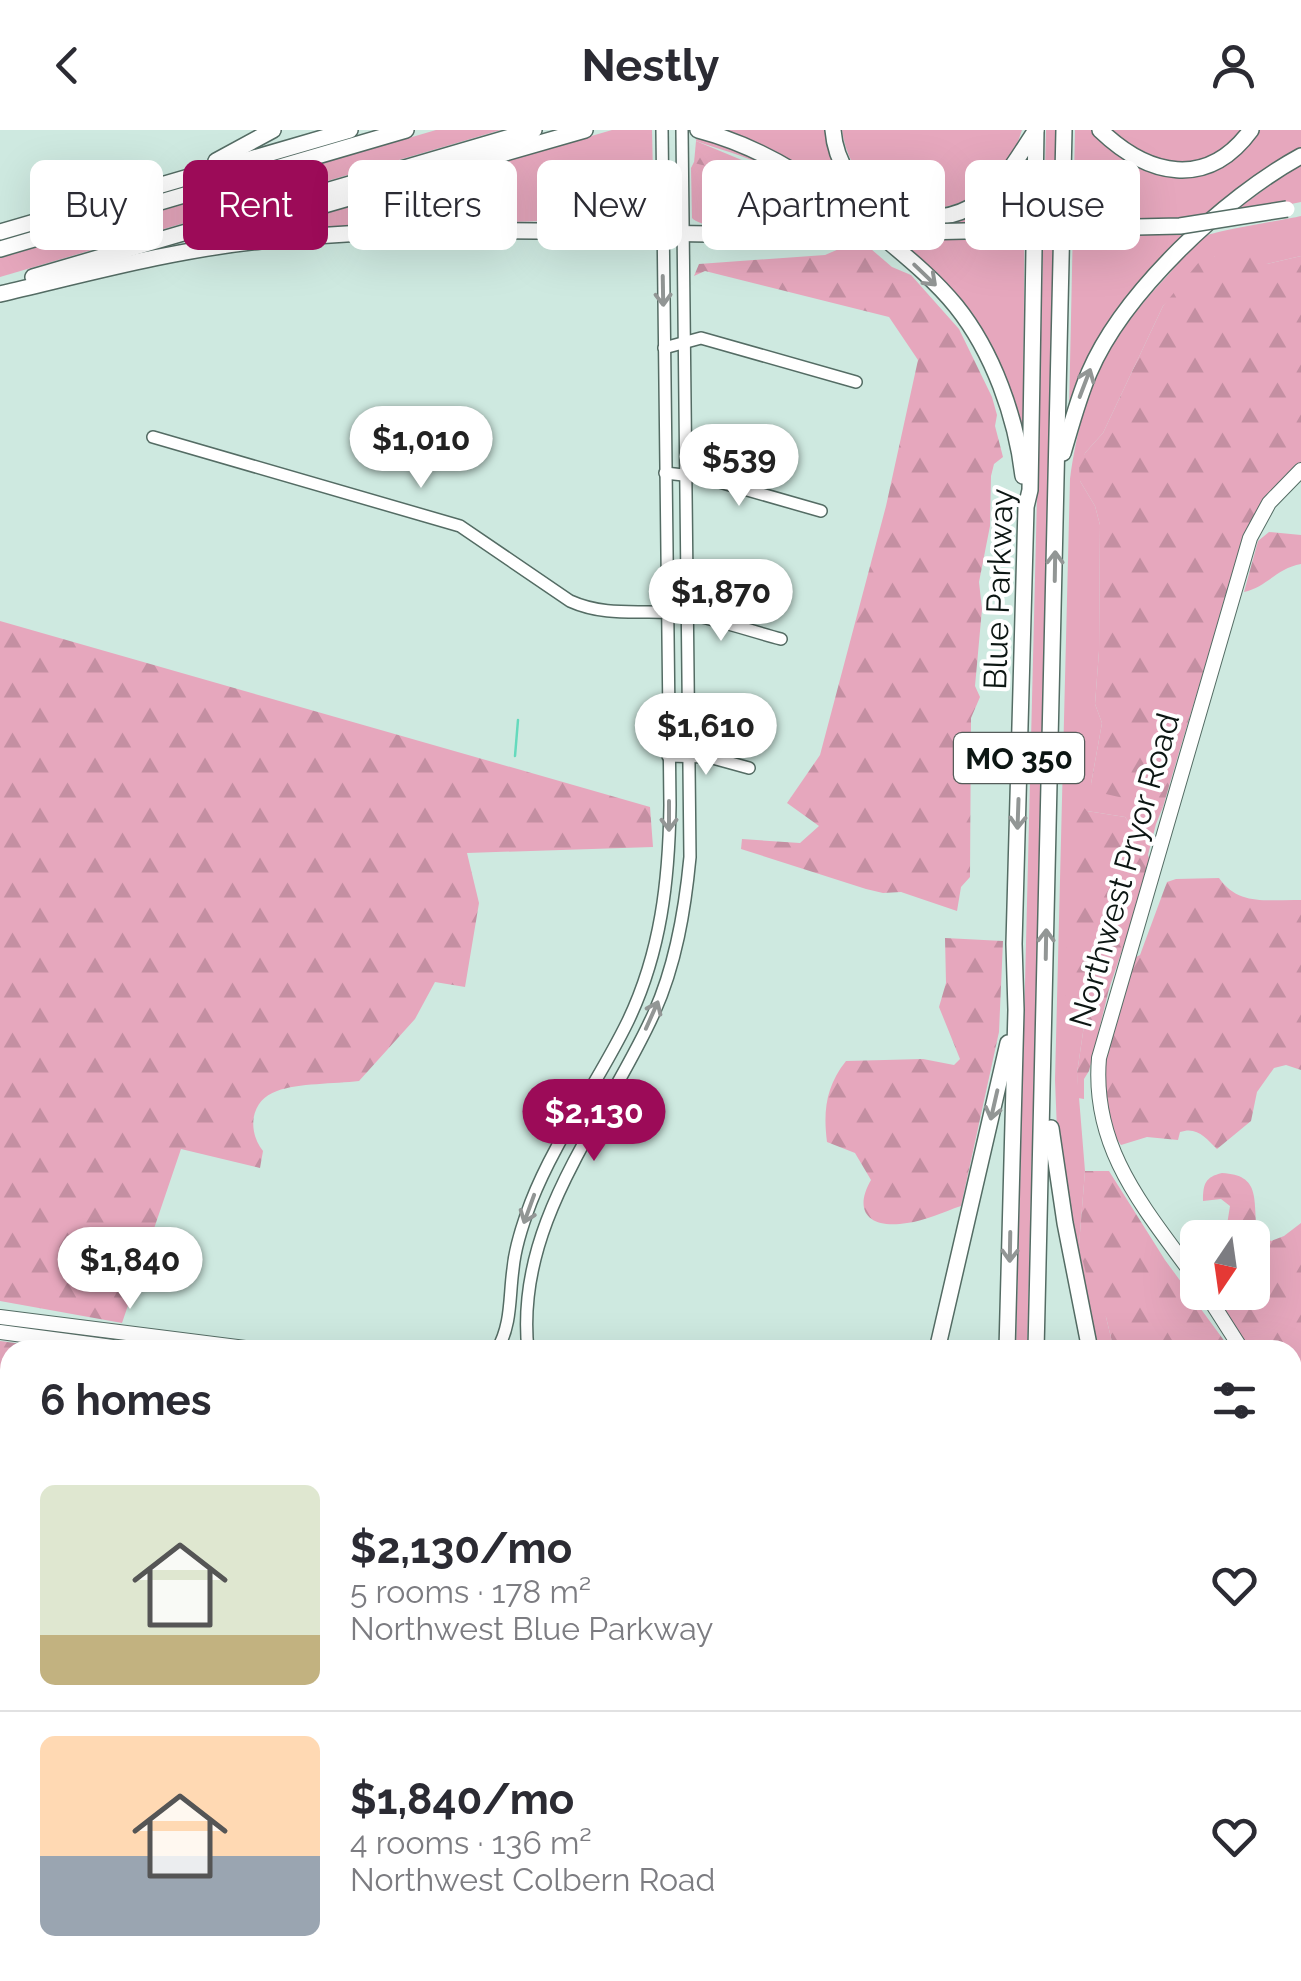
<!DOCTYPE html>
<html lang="en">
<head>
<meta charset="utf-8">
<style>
	body { margin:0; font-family:Raleway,sans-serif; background:#f2f2f3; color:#2b2b33; height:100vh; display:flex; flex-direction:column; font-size:38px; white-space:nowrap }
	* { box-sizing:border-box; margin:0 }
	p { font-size:32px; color:#7c7c81 }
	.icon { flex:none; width:55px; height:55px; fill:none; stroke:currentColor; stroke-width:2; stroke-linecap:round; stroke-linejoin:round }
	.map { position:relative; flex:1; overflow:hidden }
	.drawer { position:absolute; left:0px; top:1210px; width:1302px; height:642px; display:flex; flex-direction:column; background:#fff; border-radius:30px 30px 0 0; box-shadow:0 10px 40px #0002 }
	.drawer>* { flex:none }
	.top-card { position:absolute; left:30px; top:30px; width:1242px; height:90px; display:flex; gap:20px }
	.needle { width:65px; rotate:193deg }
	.controls { position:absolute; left:1180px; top:1090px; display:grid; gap:20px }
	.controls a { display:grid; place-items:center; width:90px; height:90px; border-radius:15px; background:#fff; box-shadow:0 10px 40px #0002; font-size:50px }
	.price { position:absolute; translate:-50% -85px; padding:0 22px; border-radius:35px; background:#fff; color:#222; font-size:32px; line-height:65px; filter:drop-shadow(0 2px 5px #0008) }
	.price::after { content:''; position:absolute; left:50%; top:60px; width:30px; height:22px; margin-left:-15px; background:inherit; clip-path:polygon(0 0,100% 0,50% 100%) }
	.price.selected { background:#9c0b58; color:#fff }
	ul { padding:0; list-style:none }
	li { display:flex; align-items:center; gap:30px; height:250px; padding:0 40px }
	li+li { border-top:2px solid #e1e1e2 }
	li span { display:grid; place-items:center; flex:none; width:280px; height:200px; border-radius:15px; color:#555 }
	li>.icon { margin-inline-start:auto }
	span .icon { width:120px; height:120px; fill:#fffc; stroke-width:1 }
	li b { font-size:42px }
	h2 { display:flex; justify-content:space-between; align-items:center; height:120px; padding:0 40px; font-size:42px }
	.chip { padding:0 35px; border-radius:15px; background:#fff; box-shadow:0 10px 40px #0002; font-size:35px; line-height:90px }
	.chip.selected { background:#9c0b58; color:#fff }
	header { display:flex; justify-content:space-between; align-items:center; height:130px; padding:0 40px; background:#fff; font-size:45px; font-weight:700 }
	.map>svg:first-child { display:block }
</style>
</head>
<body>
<header><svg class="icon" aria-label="back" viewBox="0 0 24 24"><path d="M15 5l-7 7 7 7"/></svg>Nestly<svg class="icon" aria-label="person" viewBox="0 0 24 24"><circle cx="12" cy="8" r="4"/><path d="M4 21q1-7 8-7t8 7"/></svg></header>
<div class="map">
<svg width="1301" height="1851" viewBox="0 0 1301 1851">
	<defs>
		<pattern id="forest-firs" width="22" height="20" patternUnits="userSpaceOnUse" patternTransform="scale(2.5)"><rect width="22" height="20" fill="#e6a7bd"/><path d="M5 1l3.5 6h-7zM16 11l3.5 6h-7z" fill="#c48fa2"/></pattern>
	</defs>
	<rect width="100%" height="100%" fill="#cee9e0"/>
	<!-- grass -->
	<g fill="#e6a7bd" fill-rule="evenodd">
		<path d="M 436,0 L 501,0 L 0,147 L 0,128 Z"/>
		<path d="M 612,0 L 652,0 L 654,88 L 473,93 L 245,107 Z"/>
		<path d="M 719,0 L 828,0 L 839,42 L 918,92 L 1001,61 L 1025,33 L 1023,302 L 979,200 L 811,44 L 754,12 Z"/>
		<path d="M 842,0 L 1022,0 C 1016,19 1006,41 991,54 C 934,103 852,75 842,0 Z"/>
		<path d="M 1046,0 L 1057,0 L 1027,1220 L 1016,1220 Z"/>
		<path d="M 1075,0 L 1097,0 L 1142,36 L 1235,28 L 1259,0 L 1301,0 L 1301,21 L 1281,33 L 1120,184 L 1069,281 Z"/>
		<path d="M 1111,0 L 1246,0 C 1207,47 1152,39 1111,0 Z"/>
		<path d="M 697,4 L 784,38 L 864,98 C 834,98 707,106 692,88 L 691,38 L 694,32 L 755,48 L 804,71 C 786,35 732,24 696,11 ZM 754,68 L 766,68 L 766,93 L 717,85 Z"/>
		<path d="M 1301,33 L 1301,72 L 1226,87 Z"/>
		<path d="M 1301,86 L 1301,126 L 1267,134 L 1215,126 L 1163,176 L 1103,303 L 1085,323 L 1080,351 L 1095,376 L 1100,395 L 1099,521 L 1095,574 L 1102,593 L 1091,654 L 1163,677 L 1156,694 L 1130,694 L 1125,687 L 1087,681 L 1086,882 L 1077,943 L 1085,1041 L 1079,1115 L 1106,1187 L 1114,1220 L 1096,1220 L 1057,1001 L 1055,950 L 1070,349 C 1083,259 1105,212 1167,146 C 1178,134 1190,116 1204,107 C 1212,101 1285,90 1301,86 Z"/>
	</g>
	<!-- forest -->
	<g fill="url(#forest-firs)">
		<path d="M 696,11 L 785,48 L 805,72 L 755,48 L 694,33 Z"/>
		<path d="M 708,54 C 723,58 763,66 773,72 L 774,88 L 766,93 L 717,85 L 702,75 L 700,59 Z"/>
		<path d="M 841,113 L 864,113 L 892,137 L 911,145 L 959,199 L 992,267 L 997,285 L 995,296 L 1003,327 L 994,334 L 991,346 L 990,396 L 979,452 L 982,479 L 975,556 L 980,567 L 971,588 L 970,747 L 961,757 L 957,781 L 901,762 L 883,763 L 866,759 L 741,719 L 742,709 L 800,713 L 819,696 L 787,673 L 820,625 L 886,376 L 918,230 L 889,187 L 705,141 L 694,146 L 699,134 L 825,125 L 839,119 Z"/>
		<path d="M 1260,123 L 1267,134 L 1301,126 L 1301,334 C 1244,372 1226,468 1207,530 C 1192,579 1177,628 1163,677 L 1097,662 L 1091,654 L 1102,593 L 1095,574 L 1099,521 L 1100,395 L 1095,376 L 1080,351 L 1079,337 L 1085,323 L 1103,303 L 1163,176 L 1199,132 L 1215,126 Z"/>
		<path d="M 1269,402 L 1301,405 L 1301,434 C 1277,438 1267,457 1244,462 L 1258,411 Z"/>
		<path d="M 0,491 L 650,677 L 653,717 L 467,723 L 479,773 L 465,857 L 435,852 L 415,889 L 359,951 C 335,954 298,953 277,961 C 250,970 247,1001 263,1021 L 260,1038 L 181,1019 L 122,1193 L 0,1171 Z"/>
		<path d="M 1076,675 L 1082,675 L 1087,681 L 1125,687 L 1130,694 L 1156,694 L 1148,725 L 1151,734 L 1109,859 L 1089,941 L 1084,949 L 1084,969 L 1078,968 L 1077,943 L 1086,882 L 1065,865 L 1070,679 Z"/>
		<path d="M 1219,748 C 1239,777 1269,769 1301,770 L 1301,940 L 1286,935 L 1274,938 L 1257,962 L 1251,991 L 1217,1019 C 1206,1008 1197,996 1180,1002 L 1178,1010 L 1147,1007 L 1121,1015 C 1083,967 1117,881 1132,829 L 1140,825 L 1167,752 L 1176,749 Z"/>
		<path d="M 945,808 L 1003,811 L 999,902 L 961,1076 C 943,1082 925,1091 907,1093 C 871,1099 852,1083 871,1050 L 855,1023 L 827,1012 C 823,981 826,956 846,931 L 923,929 L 954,935 L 960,929 L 939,877 L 946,853 Z"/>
		<path d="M 1085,1041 L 1109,1041 L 1165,1130 L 1231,1220 L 1114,1220 L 1106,1187 L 1095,1180 L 1079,1115 Z"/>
		<path d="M 1222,1043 C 1261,1045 1253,1069 1257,1101 L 1271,1111 L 1284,1106 L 1301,1093 L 1301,1334 L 1293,1348 L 1292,1220 L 1249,1220 L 1215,1165 L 1252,1162 L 1252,1108 L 1225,1107 L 1230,1076 L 1221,1069 L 1203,1071 C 1203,1054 1205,1047 1222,1043 Z"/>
		<path d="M 0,1211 L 67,1220 L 10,1220 L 10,1263 L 0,1261 Z"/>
		<path d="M 0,1280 L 10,1281 L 10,1686 L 0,1685 Z"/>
		<path d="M 0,1728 L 10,1730 L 10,1789 L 0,1806 Z"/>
	</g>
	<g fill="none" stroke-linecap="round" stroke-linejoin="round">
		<!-- stream -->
		<path stroke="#65dabd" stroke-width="2.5" d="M 515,626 L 518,590"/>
		<defs>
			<g id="minor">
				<path d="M 664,218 L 701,208 L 856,252"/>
				<path d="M 153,307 L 460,396 L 570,471 C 610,489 647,478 688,484 C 719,490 751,501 781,509"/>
				<path d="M 665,343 L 702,347 L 821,381"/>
				<path d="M 668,626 L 709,627 L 749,638"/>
				<path d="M 497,1220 C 512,1194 509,1167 513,1139 C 515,1116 523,1093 531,1072 C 556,1008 598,953 628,891 C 661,822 669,750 670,675 L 662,0"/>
				<path d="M 528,1220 C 514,1092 605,992 654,883 C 676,834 685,780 690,727 L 682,0"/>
				<path d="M 1292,1774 L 1301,1777"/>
				<path d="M 977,1842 L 979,1851"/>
				<path d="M 1115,1842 L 1116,1851"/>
				<path d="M 1198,1842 L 1199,1851"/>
				<path d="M 422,1851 L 424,1842"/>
				<path d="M 844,1851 L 874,1842"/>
			</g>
			<g id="major">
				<path d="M 1198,1152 C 1147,1081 1091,1021 1099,928 L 1250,408 L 1269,373 L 1301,340"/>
				<path d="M 1205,1162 L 1242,1220"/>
				<path d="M 0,1187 L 261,1220"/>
				<path d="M 0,1202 L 135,1220"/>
				<path d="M 501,1220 L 514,1220"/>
				<path d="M 1292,1418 L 1301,1422"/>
			</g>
			<g id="highway">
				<path d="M 698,0 C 771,19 826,60 883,107 C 908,128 935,150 956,176 C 993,222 1016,287 1023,346"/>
				<path d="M 833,0 C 838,66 911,109 971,77 C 1001,60 1017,28 1036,0"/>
				<path d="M 1100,0 C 1148,46 1207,60 1251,0"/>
				<path d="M 216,31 L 273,0"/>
				<path d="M 0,102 L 350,0"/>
				<path d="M 203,110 L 585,0"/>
				<path d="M 0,119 L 406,0"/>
				<path d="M 33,147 L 534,0"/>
				<path d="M 0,164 C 86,144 172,120 261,111 C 437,92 617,105 793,105"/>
				<path d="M 1063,323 C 1071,296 1078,269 1089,243 C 1123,163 1225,67 1301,26"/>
				<path d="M 1051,998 L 1065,1093 L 1090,1220"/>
				<path d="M 937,1220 L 1008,913"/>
				<path d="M 1007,1220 L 1016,880 L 1014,814 L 1026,377 L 1030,360 L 1036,0"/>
				<path d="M 1036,1220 L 1064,0"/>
				<path d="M 1018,1842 L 1019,1851"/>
				<path d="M 1045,1842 L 1047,1851"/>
			</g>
		</defs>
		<!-- minor casing -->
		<use href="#minor" stroke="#546c64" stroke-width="14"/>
		<!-- major casing -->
		<use href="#major" stroke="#546c64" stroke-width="16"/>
		<!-- highway casing -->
		<use href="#highway" stroke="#546c64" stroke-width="18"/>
		<!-- minor -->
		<use href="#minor" stroke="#fff" stroke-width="11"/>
		<!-- major -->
		<use href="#major" stroke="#fff" stroke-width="14"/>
		<!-- highway -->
		<use href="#highway" stroke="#fff" stroke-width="15"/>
		<defs>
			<path id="highway-bridge" d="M 793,105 L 1180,96 L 1287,79"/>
		</defs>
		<!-- highway-bridge casing -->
		<use href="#highway-bridge" stroke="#546c64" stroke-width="18" stroke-linecap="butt"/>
		<!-- highway-bridge -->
		<use href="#highway-bridge" stroke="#fff" stroke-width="15"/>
	</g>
	<!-- one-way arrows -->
	<defs><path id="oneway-shaft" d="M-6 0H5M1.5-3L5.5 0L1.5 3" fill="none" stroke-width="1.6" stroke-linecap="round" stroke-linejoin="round" transform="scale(2.5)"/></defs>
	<g stroke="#929695">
		<use href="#oneway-shaft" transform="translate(925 145) rotate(44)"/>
		<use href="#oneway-shaft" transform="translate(663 161) rotate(89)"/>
		<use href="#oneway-shaft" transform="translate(1085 253) rotate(-69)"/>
		<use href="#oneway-shaft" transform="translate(1055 436) rotate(-89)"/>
		<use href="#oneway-shaft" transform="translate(1018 684) rotate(92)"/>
		<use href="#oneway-shaft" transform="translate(669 686) rotate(90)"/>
		<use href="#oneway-shaft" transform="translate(1046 814) rotate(-89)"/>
		<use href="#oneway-shaft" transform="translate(652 885) rotate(-66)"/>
		<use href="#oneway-shaft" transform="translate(994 975) rotate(103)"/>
		<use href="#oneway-shaft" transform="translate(529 1079) rotate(110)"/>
		<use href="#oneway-shaft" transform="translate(1010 1117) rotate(91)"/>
	</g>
	<g text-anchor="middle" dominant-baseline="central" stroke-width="8" stroke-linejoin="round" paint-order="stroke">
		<!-- shield labels -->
		<rect fill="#fff" stroke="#555c5a" stroke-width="2.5" x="954" y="603" width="130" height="50" rx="8"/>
		<g font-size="30" font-weight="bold" fill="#0c1613">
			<text x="1019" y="628">MO 350</text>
		</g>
		<!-- street labels -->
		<g font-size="32" fill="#0c1613" stroke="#fff">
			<text transform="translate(998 459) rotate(-88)">Blue Parkway</text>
			<text transform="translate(1124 740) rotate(-74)">Northwest Pryor Road</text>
		</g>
	</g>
</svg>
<div class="controls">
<a><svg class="needle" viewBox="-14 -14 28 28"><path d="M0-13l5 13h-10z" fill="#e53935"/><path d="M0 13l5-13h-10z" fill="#7c7c81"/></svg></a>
</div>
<b class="price" style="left:421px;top:361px">$1,010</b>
<b class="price" style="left:739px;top:379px">$539</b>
<b class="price" style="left:721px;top:514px">$1,870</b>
<b class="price" style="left:706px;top:648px">$1,610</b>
<b class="price selected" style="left:594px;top:1034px">$2,130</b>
<b class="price" style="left:130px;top:1182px">$1,840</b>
<div class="top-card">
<a class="chip">Buy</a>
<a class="chip selected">Rent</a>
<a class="chip">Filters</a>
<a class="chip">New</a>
<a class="chip">Apartment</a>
<a class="chip">House</a>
</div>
<section class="drawer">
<h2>6 homes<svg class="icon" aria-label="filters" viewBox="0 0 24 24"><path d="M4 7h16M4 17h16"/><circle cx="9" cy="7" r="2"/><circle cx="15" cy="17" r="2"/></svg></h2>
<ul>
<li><span style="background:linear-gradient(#dfe7d0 75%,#c2b280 0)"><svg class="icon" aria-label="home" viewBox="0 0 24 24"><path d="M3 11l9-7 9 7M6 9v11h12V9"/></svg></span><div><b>$2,130/mo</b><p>5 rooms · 178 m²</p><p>Northwest Blue Parkway</p></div><svg class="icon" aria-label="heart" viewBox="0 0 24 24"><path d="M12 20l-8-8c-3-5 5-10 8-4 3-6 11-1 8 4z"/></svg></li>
<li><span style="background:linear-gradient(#ffd9b3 60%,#9aa5b1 0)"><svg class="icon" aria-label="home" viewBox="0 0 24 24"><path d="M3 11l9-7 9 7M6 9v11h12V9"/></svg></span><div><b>$1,840/mo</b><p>4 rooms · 136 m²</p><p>Northwest Colbern Road</p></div><svg class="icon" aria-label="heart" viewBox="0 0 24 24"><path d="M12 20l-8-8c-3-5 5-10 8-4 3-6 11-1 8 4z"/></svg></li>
</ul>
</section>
</div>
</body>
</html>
